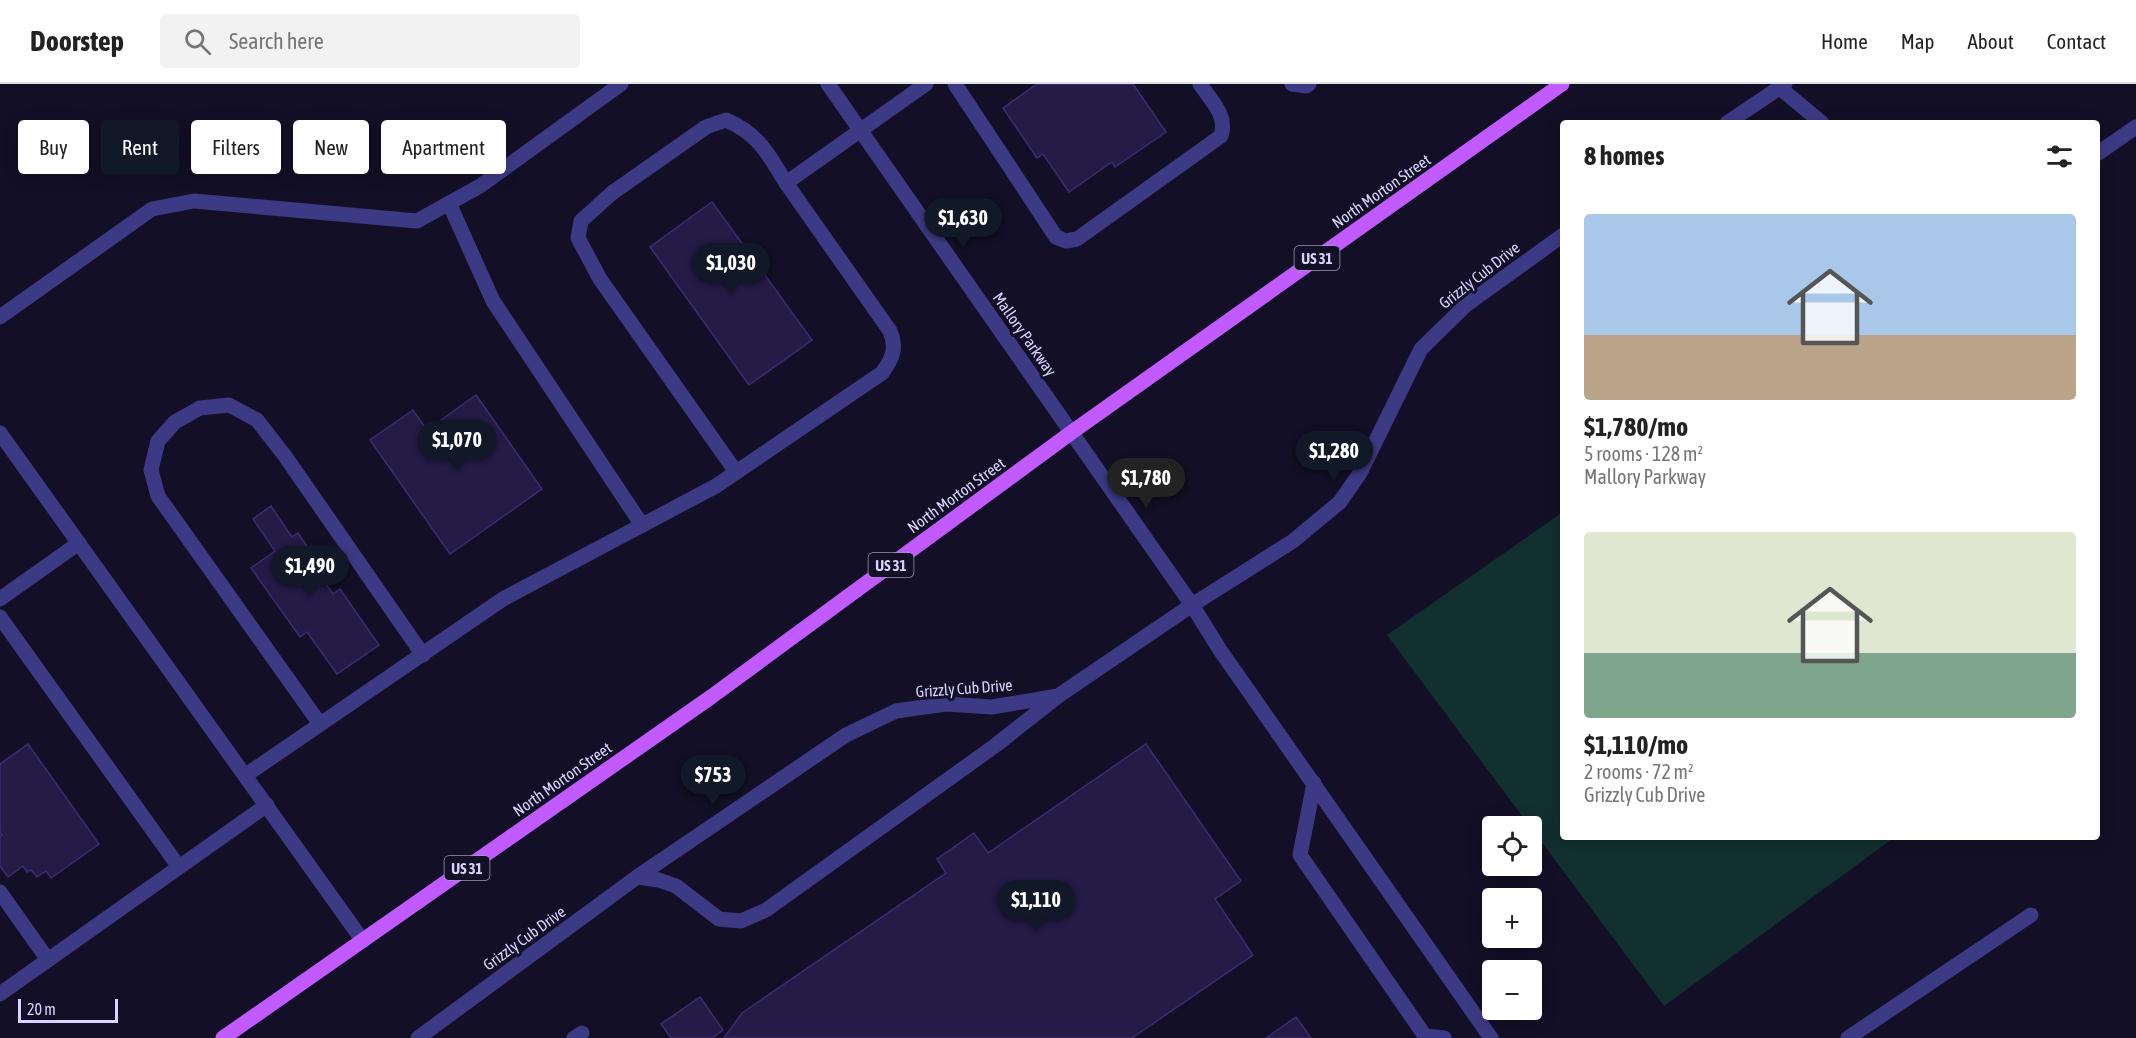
<!DOCTYPE html>
<html lang="en">
<head>
<meta charset="utf-8">
<style>
	body { margin:0; font-family:"Asap Condensed",sans-serif; background:#f2f2f2; color:#222; height:100vh; display:flex; flex-direction:column; font-size:22px; white-space:nowrap }
	* { box-sizing:border-box; margin:0 }
	p { font-size:20px; color:#767676 }
	.icon { flex:none; width:33px; height:33px; fill:none; stroke:currentColor; stroke-width:2; stroke-linecap:round; stroke-linejoin:round }
	.map { position:relative; flex:1; overflow:hidden }
	.side { position:absolute; left:1560px; top:36px; width:540px; height:720px; display:flex; flex-direction:column; background:#fff; border-radius:6px; box-shadow:0 3px 15px #0003 }
	.side>* { flex:none }
	.top-card { position:absolute; left:18px; top:36px; width:570px; height:54px; display:flex; gap:12px }
	.buttons { position:absolute; left:1482px; top:732px; display:grid; gap:12px }
	.buttons a { display:grid; place-items:center; width:60px; height:60px; border-radius:6px; background:#fff; box-shadow:0 3px 15px #0003; font-size:30px }
	.scale { position:absolute; left:18px; bottom:15px; width:100px; box-sizing:border-box; padding-left:6px; border:3px solid #d9d4ff; border-top:0; font-size:16px; line-height:21px; white-space:nowrap; color:#d9d4ff; -webkit-text-stroke:4px #130f26; paint-order:stroke }
	.price { position:absolute; translate:-50% -51px; padding:0 14px; border-radius:21px; background:#111827; color:#fff; font-size:20px; line-height:39px; filter:drop-shadow(0 2px 3px #0008) }
	.price::after { content:''; position:absolute; left:50%; top:36px; width:18px; height:14px; margin-left:-9px; background:inherit; clip-path:polygon(0 0,100% 0,50% 100%) }
	.price.on { background:#222; color:#fff }
	ul { padding:0; list-style:none }
	li { display:grid; align-content:center; gap:12px; height:318px; padding:0 24px }
	li span { display:grid; place-items:center; height:186px; border-radius:6px; color:#555 }
	li>.icon { margin-inline-start:auto }
	span .icon { width:108px; height:108px; fill:#fffc; stroke-width:1 }
	li b { font-size:26px }
	h2 { display:flex; justify-content:space-between; align-items:center; height:72px; padding:0 24px; font-size:26px }
	.tag { padding:0 21px; border-radius:6px; background:#fff; box-shadow:0 3px 15px #0003; font-size:21px; line-height:54px }
	.tag.on { background:#111827; color:#fff }
	header { display:flex; align-items:center; gap:36px; box-sizing:border-box; height:84px; padding:0 30px; background:#fff; border-bottom:2px solid #e0e0e0 }
	header strong { font-size:28px }
	nav { display:flex; gap:33px; margin-inline-start:auto; font-size:21px }
	.search { width:420px; height:54px; background:#f2f2f2; display:flex; align-items:center; gap:15px; box-sizing:border-box; padding:0 21px; border-radius:6px; color:#767676; font-size:22px }
	.map>svg:first-child { display:block }
</style>
</head>
<body>
<header>
<strong>Doorstep</strong>
<div class="search"><svg class="icon" aria-label="search" viewBox="0 0 24 24"><circle cx="10" cy="10" r="6"/><path d="M15 15l6 6"/></svg>Search here</div>
<nav><a>Home</a><a>Map</a><a>About</a><a>Contact</a></nav>
</header>
<div class="map">
<svg width="2136" height="954" viewBox="0 0 2136 954">
	<rect width="100%" height="100%" fill="#130f26"/>
	<!-- green -->
	<path fill="#12302f" d="M 1563,428 L 1563,753 L 1895,753 L 1664,922 L 1387,551 Z"/>
	<!-- building -->
	<g fill="#241b47" stroke="#3b2d73" stroke-width="1.5">
		<path d="M 1037,0 L 1133,0 L 1166,48 L 1115,83 L 1112,78 L 1069,108 L 1043,70 L 1037,74 L 1003,24 Z"/>
		<path d="M 712,118 L 812,256 L 749,301 L 650,163 Z"/>
		<path d="M 476,311 L 542,405 L 450,470 L 370,356 L 413,326 L 427,346 Z"/>
		<path d="M 271,422 L 292,453 L 298,449 L 315,474 L 310,478 L 333,510 L 340,505 L 379,561 L 337,590 L 307,548 L 300,553 L 251,484 L 275,467 L 253,435 Z"/>
		<path d="M 28,660 L 99,760 L 51,794 L 46,787 L 37,793 L 31,786 L 27,788 L 23,782 L 8,793 L 0,782 L 0,752 L 2,751 L 0,748 L 0,680 Z"/>
		<path d="M 1146,660 L 1241,797 L 1215,815 L 1253,871 L 1132,954 L 724,954 L 742,929 L 946,789 L 937,775 L 974,749 L 988,769 Z"/>
		<path d="M 700,913 L 723,946 L 712,954 L 671,954 L 661,940 Z"/>
		<path d="M 1296,933 L 1311,954 L 1266,954 Z"/>
	</g>
	<g fill="none" stroke-linecap="round" stroke-linejoin="round">
		<!-- service -->
		<g stroke="#3d3a85" stroke-width="15">
			<path d="M 955,0 L 1056,153 L 1066,157 L 1077,155 L 1221,52 C 1228,31 1211,17 1200,0"/>
			<path d="M 1292,0 L 1306,2 L 1309,0"/>
			<path d="M 449,119 L 493,217 L 642,441"/>
			<path d="M 0,233 L 152,125 L 194,117 L 417,137 L 480,102 L 621,0"/>
			<path d="M 0,349 L 363,857"/>
			<path d="M 736,388 L 600,195 L 578,154 L 581,137 L 612,109 L 706,43 L 726,36 C 759,50 768,70 786,99"/>
			<path d="M 0,515 L 79,459"/>
			<path d="M 1192,521 L 1220,566 L 1491,954"/>
			<path d="M 0,533 L 179,783"/>
			<path d="M 320,640 L 158,412 L 151,386 L 158,357 L 175,338 L 200,324 L 229,321 L 257,336 L 285,372 L 423,571"/>
			<path d="M 246,691 L 503,515 L 716,402 L 882,289 C 893,274 897,264 890,247 L 786,99 L 926,0"/>
			<path d="M 1314,699 L 1300,771 L 1425,952 L 1444,954"/>
			<path d="M 637,793 L 659,796 L 676,802 L 719,835 L 741,837 L 766,826 L 996,661 L 1058,612"/>
			<path d="M 0,808 L 48,876"/>
			<path d="M 0,910 L 267,721"/>
			<path d="M 574,954 L 582,949"/>
			<path d="M 1848,954 L 2031,831"/>
		</g>
		<!-- minor -->
		<g stroke="#3d3a85" stroke-width="15">
			<path d="M 828,0 L 1192,521"/>
			<path d="M 1780,4 L 1822,39"/>
			<path d="M 1727,39 L 1785,0"/>
			<path d="M 2097,70 L 2136,43"/>
			<path d="M 418,954 L 637,793 L 846,651 L 896,627 L 946,620 L 992,623 L 1058,612 L 1192,521 L 1293,457 L 1340,418 L 1360,389 L 1421,265 L 1466,221 L 1563,151"/>
		</g>
		<!-- primary -->
		<path stroke="#c25bff" stroke-width="15" d="M 223,954 L 711,613 L 1072,348 L 1562,0"/>
	</g>
	<g text-anchor="middle" dominant-baseline="central" stroke-width="6" stroke-linejoin="round" paint-order="stroke">
		<!-- shield labels -->
		<g fill="#130f26" stroke="#9e99be" stroke-width="1.5">
			<rect x="1294.5" y="162" width="45" height="24" rx="4.5"/>
			<rect x="868.5" y="469" width="45" height="24" rx="4.5"/>
			<rect x="444.5" y="772" width="45" height="24" rx="4.5"/>
		</g>
		<g font-size="15" font-weight="bold" fill="#d9d4ff">
			<text x="1317" y="174">US 31</text>
			<text x="891" y="481">US 31</text>
			<text x="467" y="784">US 31</text>
		</g>
		<!-- street labels -->
		<g font-size="16" fill="#d9d4ff" stroke="#130f26">
			<text transform="translate(1381 107) rotate(-35)">North Morton Street</text>
			<text transform="translate(1479 191) rotate(-38)">Grizzly Cub Drive</text>
			<text transform="translate(1025 250) rotate(55)">Mallory Parkway</text>
			<text transform="translate(956 411) rotate(-36)">North Morton Street</text>
			<text transform="translate(964 604) rotate(-4)">Grizzly Cub Drive</text>
			<text transform="translate(562 695) rotate(-35)">North Morton Street</text>
			<text transform="translate(524 854) rotate(-36)">Grizzly Cub Drive</text>
		</g>
	</g>
</svg>
<div class="buttons">
<a><svg class="icon" aria-label="locate" viewBox="0 0 24 24"><circle cx="12" cy="12" r="6"/><path d="M12 2v4M12 18v4M2 12h4M18 12h4"/></svg></a>
<a>+</a>
<a>−</a>
</div>
<div class="scale">20 m</div>
<b class="price" style="left:963px;top:165px">$1,630</b>
<b class="price" style="left:731px;top:210px">$1,030</b>
<b class="price" style="left:457px;top:387px">$1,070</b>
<b class="price" style="left:1334px;top:398px">$1,280</b>
<b class="price on" style="left:1146px;top:425px">$1,780</b>
<b class="price" style="left:310px;top:513px">$1,490</b>
<b class="price" style="left:713px;top:722px">$753</b>
<b class="price" style="left:1036px;top:847px">$1,110</b>
<div class="top-card">
<a class="tag">Buy</a>
<a class="tag on">Rent</a>
<a class="tag">Filters</a>
<a class="tag">New</a>
<a class="tag">Apartment</a>
</div>
<section class="side">
<h2>8 homes<svg class="icon" aria-label="filters" viewBox="0 0 24 24"><path d="M4 7h16M4 17h16"/><circle cx="9" cy="7" r="2"/><circle cx="15" cy="17" r="2"/></svg></h2>
<ul>
<li><span style="background:linear-gradient(#a9c7e8 65%,#b9a48a 0)"><svg class="icon" aria-label="home" viewBox="0 0 24 24"><path d="M3 11l9-7 9 7M6 9v11h12V9"/></svg></span><div><b>$1,780/mo</b><p>5 rooms · 128 m²</p><p>Mallory Parkway</p></div></li>
<li><span style="background:linear-gradient(#dfe7d0 65%,#7fa58c 0)"><svg class="icon" aria-label="home" viewBox="0 0 24 24"><path d="M3 11l9-7 9 7M6 9v11h12V9"/></svg></span><div><b>$1,110/mo</b><p>2 rooms · 72 m²</p><p>Grizzly Cub Drive</p></div></li>
</ul>
</section>
</div>
</body>
</html>
